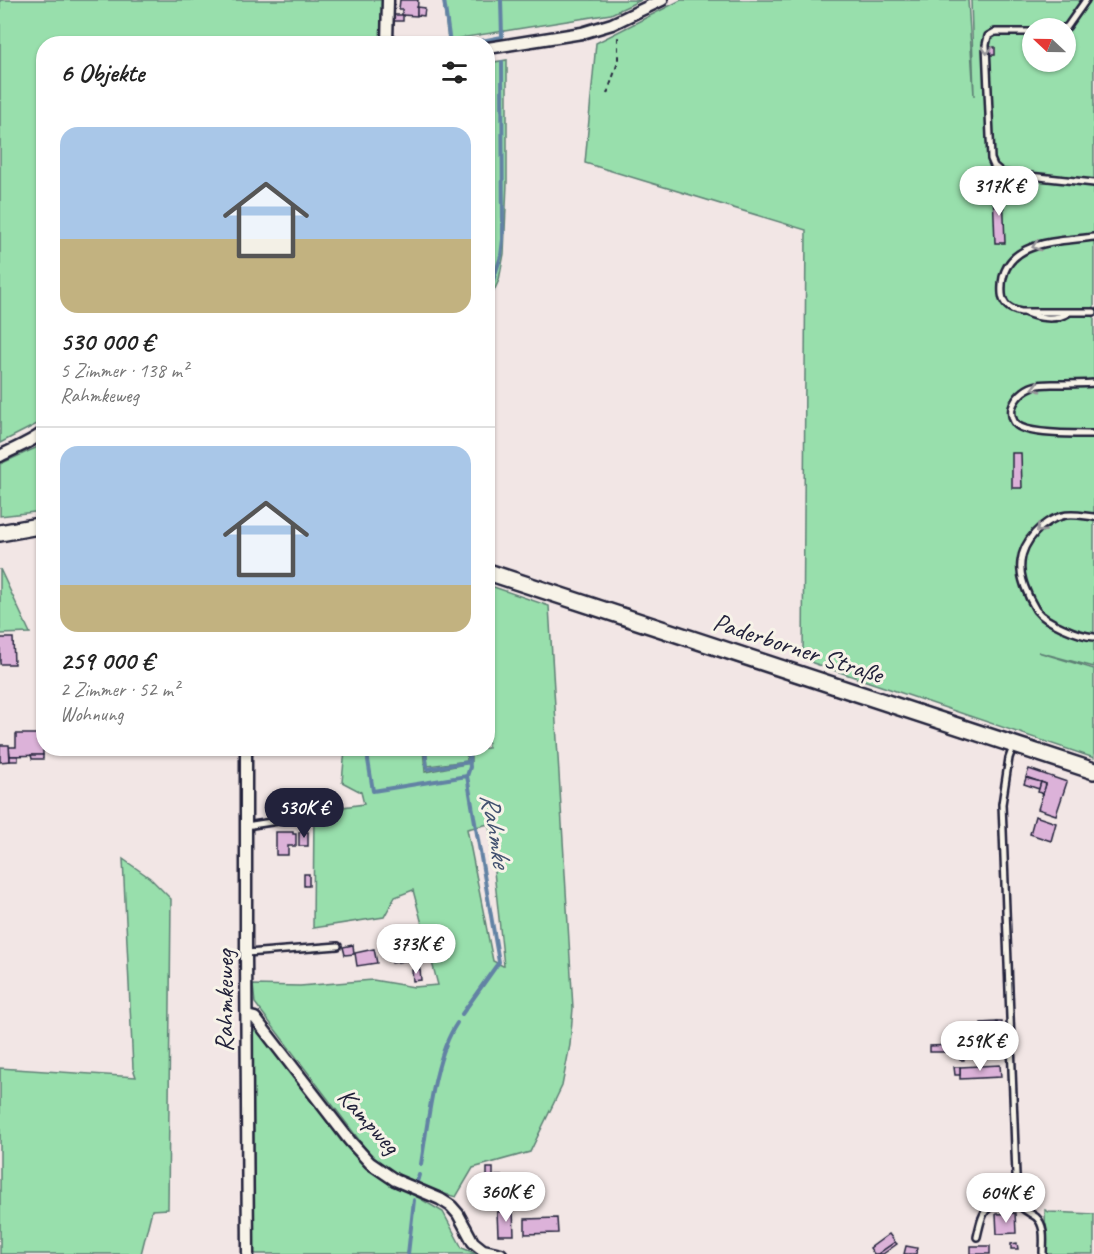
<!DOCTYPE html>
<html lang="de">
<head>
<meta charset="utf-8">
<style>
	body { margin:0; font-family:Caveat,sans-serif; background:#f6f6f6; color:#222; height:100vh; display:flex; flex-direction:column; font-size:22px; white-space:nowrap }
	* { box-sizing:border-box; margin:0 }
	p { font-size:20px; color:#767676 }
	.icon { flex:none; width:33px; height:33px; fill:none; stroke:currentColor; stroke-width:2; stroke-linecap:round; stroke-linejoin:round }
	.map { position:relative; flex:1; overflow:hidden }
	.drawer { position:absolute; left:36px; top:36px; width:459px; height:720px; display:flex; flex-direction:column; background:#fff; border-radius:24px; box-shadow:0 2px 4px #0004 }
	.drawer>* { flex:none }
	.needle { width:39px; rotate:292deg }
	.fabs { position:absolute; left:1022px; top:18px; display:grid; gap:12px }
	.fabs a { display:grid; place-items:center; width:54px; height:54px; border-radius:50%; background:#fff; box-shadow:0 2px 4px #0004; font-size:30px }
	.price { position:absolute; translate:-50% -51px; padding:0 14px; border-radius:21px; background:#fff; color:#222; font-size:20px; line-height:39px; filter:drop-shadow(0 2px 3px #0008) }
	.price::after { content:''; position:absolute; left:50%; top:36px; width:18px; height:14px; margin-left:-9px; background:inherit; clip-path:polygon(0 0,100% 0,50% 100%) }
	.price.on { background:#22223b; color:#fff }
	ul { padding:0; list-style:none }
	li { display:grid; align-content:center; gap:12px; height:318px; padding:0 24px }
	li+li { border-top:2px solid #e0e0e0 }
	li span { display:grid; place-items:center; height:186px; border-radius:18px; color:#555 }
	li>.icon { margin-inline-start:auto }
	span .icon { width:108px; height:108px; fill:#fffc; stroke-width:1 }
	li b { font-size:26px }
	h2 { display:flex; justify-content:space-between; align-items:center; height:72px; padding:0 24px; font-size:26px }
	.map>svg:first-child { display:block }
</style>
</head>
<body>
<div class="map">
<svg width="1094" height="1254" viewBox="0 0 1094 1254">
	<rect width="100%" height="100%" fill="#f2e6e5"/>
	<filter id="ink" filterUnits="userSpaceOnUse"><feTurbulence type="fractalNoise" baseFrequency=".0167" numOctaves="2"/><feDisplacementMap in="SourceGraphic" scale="12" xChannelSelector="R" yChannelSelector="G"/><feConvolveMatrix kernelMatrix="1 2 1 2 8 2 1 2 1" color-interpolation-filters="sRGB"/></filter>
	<g filter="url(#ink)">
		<!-- green -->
		<g fill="#98dfac" stroke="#5d8074" stroke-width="1.5" fill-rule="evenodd">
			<path d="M 0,0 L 383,0 L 382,43 L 44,44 L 43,421 L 0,443 Z"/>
			<path d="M 443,0 L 641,0 L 611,14 L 448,40 Z"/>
			<path d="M 681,0 L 968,0 L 974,96 L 971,0 L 1094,0 L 1094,667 L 1038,652 L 1094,669 L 1094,758 L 813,663 L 803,656 L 806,230 L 585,163 L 596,43 ZM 1032,28 L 1065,28 L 1065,62 L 1032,62 Z"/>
			<path d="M 507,60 L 507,183 L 504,254 L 499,280 L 488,304 L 488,63 Z"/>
			<path d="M 40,446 L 43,446 L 43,511 L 0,516 L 0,464 Z"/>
			<path d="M 0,569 L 30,633 L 0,634 Z"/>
			<path d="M 488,585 L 549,606 L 573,1008 L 570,1045 L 562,1086 L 530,1152 L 473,1168 L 456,1197 L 419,1187 L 392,1172 L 369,1153 L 255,1003 L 253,985 L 300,986 L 373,980 L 414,987 L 438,985 L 413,890 L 395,897 L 384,917 L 313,928 L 314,811 L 364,804 L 361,792 L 342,782 L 345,749 L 423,749 L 425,772 L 471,763 L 471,749 L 488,748 ZM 489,824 L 504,966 L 503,966 L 493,961 L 467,829 Z"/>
			<path d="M 426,749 L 466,749 L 467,761 L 428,766 Z"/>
			<path d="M 123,859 L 150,878 L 171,899 L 168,1209 L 152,1210 L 141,1254 L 0,1254 L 0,1068 L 136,1077 L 133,1068 Z"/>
			<path d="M 260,1030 L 341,1141 L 366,1167 L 443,1212 L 462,1248 L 477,1254 L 254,1254 L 253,1031 Z"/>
			<path d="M 1045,1210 L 1049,1212 L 1094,1214 L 1094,1254 L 1046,1254 Z"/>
		</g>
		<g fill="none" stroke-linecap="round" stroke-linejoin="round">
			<!-- stream -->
			<g stroke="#6282a4" stroke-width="4">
				<path d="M 444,0 L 450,44"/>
				<path d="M 466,44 L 502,37 L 501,0"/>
				<path d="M 488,296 L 501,256 L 503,239 L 502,62"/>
				<path d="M 369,748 L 368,760 L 373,791 L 467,776 L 499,962 L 462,1014"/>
				<path d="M 425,748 L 427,769 L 469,762"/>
				<path d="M 467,776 L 470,767 L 468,748"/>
				<path d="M 421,1164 C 428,1123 434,1057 457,1023"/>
				<path d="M 417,1182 L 419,1175"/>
				<path d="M 408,1254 L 414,1200"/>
			</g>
		</g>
		<!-- building -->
		<g fill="#dcb2d9" stroke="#22223b" stroke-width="1.5">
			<path d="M 400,0 L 418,0 L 417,16 L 402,15 L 402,9 L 399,9 Z"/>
			<path d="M 417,7 L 425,8 L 424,16 L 417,15 Z"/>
			<path d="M 394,15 L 403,15 L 403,21 L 393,21 Z"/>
			<path d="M 989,47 L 995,47 L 995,55 L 990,55 Z"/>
			<path d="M 993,191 L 1003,191 L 1005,243 L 995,243 Z"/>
			<path d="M 1012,453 L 1021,453 L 1022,488 L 1012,488 Z"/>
			<path d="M 0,638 L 13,638 L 14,664 L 0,664 Z"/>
			<path d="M 16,734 L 39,734 L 40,746 L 43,746 L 43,755 L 10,756 L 9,747 L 16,747 Z"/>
			<path d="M 39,734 L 42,734 L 43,746 L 40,746 Z"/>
			<path d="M 0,745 L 9,745 L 10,761 L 0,762 Z"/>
			<path d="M 31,755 L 43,755 L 43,759 L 32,759 Z"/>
			<rect x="10" y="756" width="8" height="5"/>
			<path d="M 1029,769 L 1067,782 L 1056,815 L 1038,809 L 1046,784 L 1026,777 Z"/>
			<path d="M 1026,778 L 1041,782 L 1039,789 L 1024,784 Z"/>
			<path d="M 1041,782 L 1046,784 L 1043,794 L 1038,792 Z"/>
			<path d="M 311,813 L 313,823 L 304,824 L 302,815 Z"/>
			<path d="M 1035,816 L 1056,823 L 1051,841 L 1030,834 Z"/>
			<path d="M 276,832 L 293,832 L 293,834 L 296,834 L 296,846 L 288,846 L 288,855 L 276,855 Z"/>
			<rect x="299" y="832" width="9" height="14"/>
			<rect x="304" y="874" width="5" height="12"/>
			<path d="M 401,937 L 402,939 L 409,937 L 411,950 L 403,951 L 405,961 L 392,963 L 388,939 Z"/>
			<path d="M 353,945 L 354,954 L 345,955 L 343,947 Z"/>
			<path d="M 374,949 L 377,963 L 357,966 L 355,953 Z"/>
			<path d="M 420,969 L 421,980 L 413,981 L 412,970 Z"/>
			<path d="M 997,1022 L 998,1052 L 982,1052 L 981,1023 Z"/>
			<path d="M 997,1022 L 1002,1022 L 1002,1033 L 998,1033 Z"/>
			<rect x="954" y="1043" width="8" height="9"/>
			<path d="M 954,1045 L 954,1052 L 930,1052 L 930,1046 Z"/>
			<path d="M 958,1052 L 965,1052 L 964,1060 L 960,1060 Z"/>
			<path d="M 1000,1065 L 1001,1077 L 960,1079 L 960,1067 Z"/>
			<path d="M 954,1067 L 960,1067 L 960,1075 L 955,1075 Z"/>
			<rect x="487" y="1168" width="6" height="10"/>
			<path d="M 496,1176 L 511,1176 L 512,1195 L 497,1195 Z"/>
			<path d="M 513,1211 L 514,1235 L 498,1235 L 497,1212 Z"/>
			<path d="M 1015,1213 L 1016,1233 L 997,1234 L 996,1214 Z"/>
			<path d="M 557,1218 L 558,1233 L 525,1234 L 525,1219 Z"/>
			<path d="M 889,1234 L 895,1242 L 878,1254 L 874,1254 L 870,1248 Z"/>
			<path d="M 895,1242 L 897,1244 L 883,1254 L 878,1254 Z"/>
			<path d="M 1017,1243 L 1018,1249 L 1011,1249 L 1011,1244 Z"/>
			<path d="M 906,1246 L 917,1248 L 916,1254 L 904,1254 Z"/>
			<rect x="971" y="1246" width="19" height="8"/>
		</g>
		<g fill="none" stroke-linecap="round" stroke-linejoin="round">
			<defs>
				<g id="service">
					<path d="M 1063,28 L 1067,27 L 1086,0"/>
					<path d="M 1032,32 L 995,32 L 988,36 L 986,45 L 991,159 L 994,166 L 1002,173 L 1094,183"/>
					<path d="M 1094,237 C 1056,242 998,240 1002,294 C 1003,306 1011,310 1021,312 L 1094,312"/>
					<path d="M 1026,313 C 1038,318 1056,321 1068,313"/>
					<path d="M 1094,383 C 1080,384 1066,384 1052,384 C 1047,384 1040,384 1034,386 C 1024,389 1015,398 1012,408 C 1011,413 1012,421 1017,425 C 1030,435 1077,434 1094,434"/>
					<path d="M 1094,517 C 1084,516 1071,513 1062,516 C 1042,521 1023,541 1021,562 C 1019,577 1028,597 1036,610 C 1045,622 1079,636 1094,637"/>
					<path d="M 1013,747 L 1009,758 L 1002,804 L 1017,1202 C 1022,1210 1029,1212 1036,1217 C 1046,1226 1043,1242 1043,1254"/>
					<path d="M 246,826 L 297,818"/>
					<path d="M 246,953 L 338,946"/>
					<path d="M 977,1237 C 984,1205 986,1205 1017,1202"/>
				</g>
				<g id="minor">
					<path d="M 387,44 L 388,0"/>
					<path d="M 488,48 L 582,33 L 612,24 L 662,0"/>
					<path d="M 0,456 C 15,448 30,443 44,432"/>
					<path d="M 246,748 L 246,953 L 248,1254"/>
					<path d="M 247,1016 L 255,1018 L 350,1141 L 370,1163 L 395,1180 L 440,1199 L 451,1206 L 458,1214 L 473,1242 L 483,1250 L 501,1254"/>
				</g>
				<g id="secondary">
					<path d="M 0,533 L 44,525"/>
					<path d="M 488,572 L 1094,771"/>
				</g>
			</defs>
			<!-- service casing -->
			<use href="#service" stroke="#22223b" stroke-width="10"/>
			<!-- minor casing -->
			<use href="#minor" stroke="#22223b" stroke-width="15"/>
			<!-- secondary casing -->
			<use href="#secondary" stroke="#22223b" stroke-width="20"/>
			<!-- path -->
			<path stroke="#22223b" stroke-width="2" stroke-dasharray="4.5 4.5" stroke-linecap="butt" d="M 607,94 L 618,62 L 618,33"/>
			<!-- service -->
			<use href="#service" stroke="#f7f3e8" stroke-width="5"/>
			<!-- minor -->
			<use href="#minor" stroke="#f7f3e8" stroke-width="10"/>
			<!-- secondary -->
			<use href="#secondary" stroke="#f7f3e8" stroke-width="15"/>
		</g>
		<!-- one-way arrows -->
		<defs><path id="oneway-chevron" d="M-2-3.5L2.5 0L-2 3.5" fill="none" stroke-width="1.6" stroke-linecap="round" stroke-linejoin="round" transform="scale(1.5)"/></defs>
		<g stroke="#97959a">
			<use href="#oneway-chevron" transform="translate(987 50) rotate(93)"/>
			<use href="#oneway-chevron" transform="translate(1036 246) rotate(163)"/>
			<use href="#oneway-chevron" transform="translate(1036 387) rotate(166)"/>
			<use href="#oneway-chevron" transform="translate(1040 529) rotate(137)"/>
		</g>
	</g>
	<g text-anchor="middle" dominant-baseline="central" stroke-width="6" stroke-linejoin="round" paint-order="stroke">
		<!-- street labels -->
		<g font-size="26" fill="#22223b" stroke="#f7f3e8">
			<text transform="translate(798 648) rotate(18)">Paderborner Straße</text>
			<text transform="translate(224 1001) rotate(-90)">Rahmkeweg</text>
			<text transform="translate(369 1121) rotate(48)">Kampweg</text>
		</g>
		<!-- water labels -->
		<g font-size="27" font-style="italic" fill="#425270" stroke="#f7f3e8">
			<text transform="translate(496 830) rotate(80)">Rahmke</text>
		</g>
	</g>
</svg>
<div class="fabs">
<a><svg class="needle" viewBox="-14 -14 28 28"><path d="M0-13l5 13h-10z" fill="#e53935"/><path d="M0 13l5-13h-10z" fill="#767676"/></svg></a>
</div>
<b class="price" style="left:999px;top:217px">317K €</b>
<b class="price on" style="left:304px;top:839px">530K €</b>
<b class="price" style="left:416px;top:975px">373K €</b>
<b class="price" style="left:980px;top:1072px">259K €</b>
<b class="price" style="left:506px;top:1223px">360K €</b>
<b class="price" style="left:1006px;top:1224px">604K €</b>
<section class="drawer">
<h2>6 Objekte<svg class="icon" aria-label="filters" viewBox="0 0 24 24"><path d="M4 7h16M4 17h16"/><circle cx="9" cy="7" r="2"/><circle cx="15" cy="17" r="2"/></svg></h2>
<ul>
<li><span style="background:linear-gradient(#a9c7e8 60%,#c2b280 0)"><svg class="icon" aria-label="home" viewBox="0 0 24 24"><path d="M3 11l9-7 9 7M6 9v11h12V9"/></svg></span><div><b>530 000 €</b><p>5 Zimmer · 138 m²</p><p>Rahmkeweg</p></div></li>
<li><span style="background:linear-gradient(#a9c7e8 75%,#c2b280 0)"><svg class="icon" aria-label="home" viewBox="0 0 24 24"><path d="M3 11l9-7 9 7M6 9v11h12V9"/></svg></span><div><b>259 000 €</b><p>2 Zimmer · 52 m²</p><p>Wohnung</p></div></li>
</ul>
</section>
</div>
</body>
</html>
